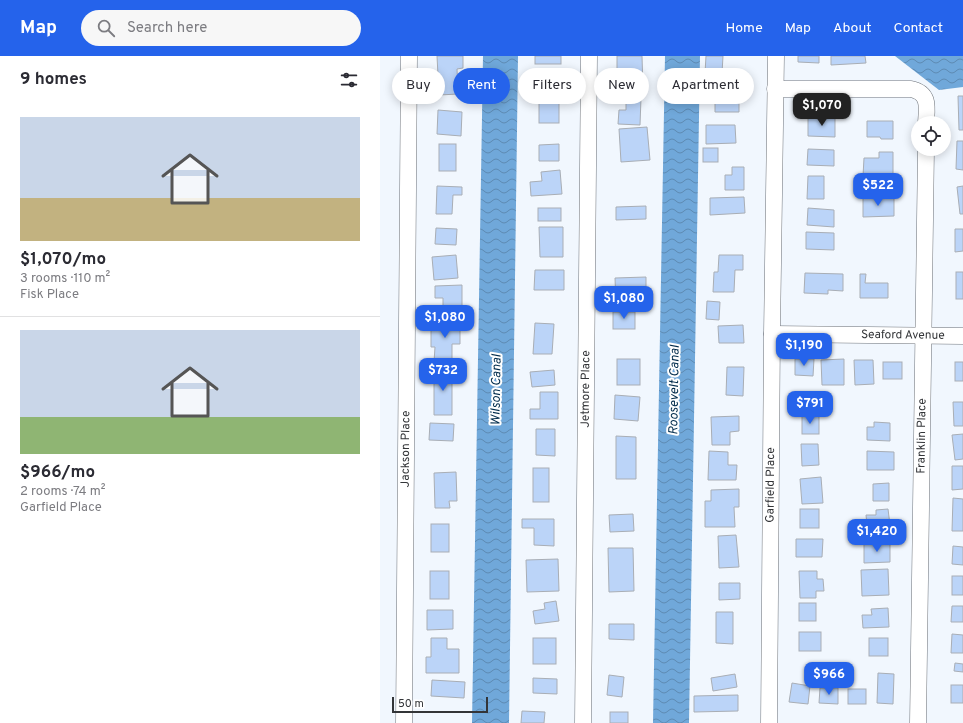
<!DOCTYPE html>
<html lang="en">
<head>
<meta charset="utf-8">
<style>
	body { margin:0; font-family:Overpass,sans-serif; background:#f7f7f7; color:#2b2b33; height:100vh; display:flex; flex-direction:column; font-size:15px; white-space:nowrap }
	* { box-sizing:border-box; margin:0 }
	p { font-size:13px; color:#7c7c81 }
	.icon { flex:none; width:22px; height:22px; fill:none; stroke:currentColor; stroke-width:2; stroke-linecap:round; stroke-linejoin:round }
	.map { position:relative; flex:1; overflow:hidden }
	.panel { display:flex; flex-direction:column; background:#fff; width:380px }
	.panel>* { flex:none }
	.guide { position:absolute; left:12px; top:12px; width:380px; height:36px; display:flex; gap:8px }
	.controls { position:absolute; left:531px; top:60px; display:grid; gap:8px }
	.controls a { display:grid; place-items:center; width:40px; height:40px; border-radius:50%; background:#fff; box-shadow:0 2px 10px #0003; font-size:20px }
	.scale { position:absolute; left:12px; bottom:10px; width:96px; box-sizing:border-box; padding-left:4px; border:2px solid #333538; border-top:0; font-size:11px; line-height:14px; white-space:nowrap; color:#333538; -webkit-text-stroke:3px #fff; paint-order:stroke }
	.price { position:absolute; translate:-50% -34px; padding:0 9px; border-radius:8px; background:#2563eb; color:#fff; font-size:13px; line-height:26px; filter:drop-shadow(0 1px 2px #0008) }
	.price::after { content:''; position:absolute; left:50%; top:24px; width:12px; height:9px; margin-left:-6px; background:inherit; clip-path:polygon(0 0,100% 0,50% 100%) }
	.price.on { background:#222; color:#fff }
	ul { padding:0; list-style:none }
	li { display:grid; align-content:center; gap:8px; height:212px; padding:0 20px }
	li+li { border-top:1px solid #e1e1e2 }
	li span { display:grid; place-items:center; height:124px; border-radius:0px; color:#555 }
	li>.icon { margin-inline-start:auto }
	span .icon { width:72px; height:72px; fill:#fffc; stroke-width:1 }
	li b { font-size:17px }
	h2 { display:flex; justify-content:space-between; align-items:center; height:48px; padding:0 20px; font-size:17px }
	.tag { padding:0 14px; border-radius:18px; background:#fff; box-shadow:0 2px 10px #0003; font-size:14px; line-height:36px }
	.tag.on { background:#2563eb; color:#fff }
	header { display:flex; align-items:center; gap:24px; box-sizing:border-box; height:56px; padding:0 20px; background:#2563eb; color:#fff }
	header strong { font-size:19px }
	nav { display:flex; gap:22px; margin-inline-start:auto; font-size:14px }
	.search { width:280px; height:36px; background:#f7f7f7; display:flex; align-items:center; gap:10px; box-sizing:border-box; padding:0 14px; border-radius:22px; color:#7c7c81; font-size:15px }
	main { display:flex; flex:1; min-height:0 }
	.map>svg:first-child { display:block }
</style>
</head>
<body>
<header>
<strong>Map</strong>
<div class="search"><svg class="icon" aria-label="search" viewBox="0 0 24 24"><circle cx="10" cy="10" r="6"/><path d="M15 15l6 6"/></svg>Search here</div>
<nav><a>Home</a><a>Map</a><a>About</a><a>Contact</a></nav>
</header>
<main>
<section class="panel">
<h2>9 homes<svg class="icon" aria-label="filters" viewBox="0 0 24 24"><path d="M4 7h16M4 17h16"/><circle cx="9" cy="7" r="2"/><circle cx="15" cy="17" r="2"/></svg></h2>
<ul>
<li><span style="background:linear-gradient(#c9d6e8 65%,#c2b280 0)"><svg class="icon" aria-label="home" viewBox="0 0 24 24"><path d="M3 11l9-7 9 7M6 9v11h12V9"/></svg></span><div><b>$1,070/mo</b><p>3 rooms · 110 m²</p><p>Fisk Place</p></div></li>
<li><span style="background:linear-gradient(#c9d6e8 70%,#8fb573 0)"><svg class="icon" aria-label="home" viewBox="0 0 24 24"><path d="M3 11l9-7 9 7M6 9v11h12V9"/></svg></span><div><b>$966/mo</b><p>2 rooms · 74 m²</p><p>Garfield Place</p></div></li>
</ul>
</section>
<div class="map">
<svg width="583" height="667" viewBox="0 0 583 667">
	<defs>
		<pattern id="water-waves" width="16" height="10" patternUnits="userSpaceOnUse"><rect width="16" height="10" fill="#70a8da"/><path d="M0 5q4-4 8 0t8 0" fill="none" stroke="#5d8ab2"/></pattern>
	</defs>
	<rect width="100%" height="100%" fill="#f1f7fe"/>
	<!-- water -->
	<g fill="url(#water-waves)">
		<path d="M 103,0 L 138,0 L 129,667 L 92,667 Z"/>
		<path d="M 285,0 L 320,0 L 309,667 L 273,667 Z"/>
		<path d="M 515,0 L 583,0 L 583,31 L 559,34 Z"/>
	</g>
	<!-- building -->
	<g fill="#bbd4f8" stroke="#a9aeb5">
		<path d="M 57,0 L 83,0 L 83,12 L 77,13 L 78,38 L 59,39 Z"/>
		<rect x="155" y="0" width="26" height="8"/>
		<path d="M 237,0 L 262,0 L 263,33 L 246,34 L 246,13 L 237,13 Z"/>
		<path d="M 326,0 L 343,0 L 342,17 L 325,17 Z"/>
		<path d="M 418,0 L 439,0 L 439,7 L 418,6 Z"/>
		<path d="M 451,0 L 485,0 L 486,7 L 451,9 Z"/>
		<rect x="159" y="22" width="20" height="45"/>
		<path d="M 359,34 L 359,56 L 335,56 L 335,35 Z"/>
		<path d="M 578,40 L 583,40 L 583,74 L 579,74 Z"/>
		<path d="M 246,41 L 261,42 L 260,69 L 238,68 L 239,54 L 246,54 Z"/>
		<path d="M 58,54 L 82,56 L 81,80 L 57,78 Z"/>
		<path d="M 428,62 L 455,62 L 455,81 L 428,80 Z"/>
		<path d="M 487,65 L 513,65 L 513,83 L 501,83 L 500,81 L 487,81 Z"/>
		<path d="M 326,69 L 355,69 L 356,87 L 326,88 Z"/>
		<path d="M 267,71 L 270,104 L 241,106 L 239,73 Z"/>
		<path d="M 577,85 L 583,85 L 583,114 L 576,113 Z"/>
		<rect x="59" y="88" width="17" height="27"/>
		<path d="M 179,88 L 179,105 L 159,105 L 159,89 Z"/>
		<rect x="323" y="92" width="15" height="14"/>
		<path d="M 428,93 L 454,94 L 454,110 L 427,109 Z"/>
		<path d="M 499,96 L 513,96 L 513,121 L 483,120 L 484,102 L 499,102 Z"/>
		<path d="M 352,111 L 364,111 L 364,134 L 345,134 L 345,119 L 352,119 Z"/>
		<path d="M 180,114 L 182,138 L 151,140 L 150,126 L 162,125 L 161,116 Z"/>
		<path d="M 428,120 L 444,120 L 444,143 L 427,143 Z"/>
		<path d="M 57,130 L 82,131 L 82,139 L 73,139 L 72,158 L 56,158 Z"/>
		<path d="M 583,130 L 583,158 L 580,158 L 577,131 Z"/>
		<path d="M 364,141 L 365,157 L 330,159 L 330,142 Z"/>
		<path d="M 483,142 L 514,142 L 514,160 L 483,161 Z"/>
		<path d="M 266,150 L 266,163 L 236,164 L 236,151 Z"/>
		<rect x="158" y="152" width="23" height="13"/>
		<path d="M 428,152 L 454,154 L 454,171 L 427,169 Z"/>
		<path d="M 159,171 L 183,171 L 183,201 L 160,201 Z"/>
		<path d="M 56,172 L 77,173 L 76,189 L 55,188 Z"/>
		<path d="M 575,173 L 583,173 L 583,195 L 575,196 Z"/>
		<path d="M 426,176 L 454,177 L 454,194 L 426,193 Z"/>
		<path d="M 76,199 L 78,222 L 54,224 L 52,201 Z"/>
		<path d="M 339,199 L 363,199 L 363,214 L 355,214 L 354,236 L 333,236 L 334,216 L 338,216 Z"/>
		<path d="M 155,214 L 184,214 L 184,234 L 154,234 Z"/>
		<rect x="576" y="216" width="7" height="27"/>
		<path d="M 425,217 L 463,218 L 463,235 L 448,234 L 448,238 L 424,237 Z"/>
		<path d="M 480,218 L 486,218 L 485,227 L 508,227 L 508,242 L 480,242 Z"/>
		<path d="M 266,221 L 266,248 L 236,249 L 235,222 Z"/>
		<path d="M 82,229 L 82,256 L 63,257 L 63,242 L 55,242 L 55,230 Z"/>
		<path d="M 327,245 L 340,246 L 339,264 L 326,263 Z"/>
		<rect x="233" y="256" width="22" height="17"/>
		<path d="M 51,265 L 80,265 L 80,288 L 72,288 L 72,306 L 54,306 L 55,291 L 51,291 Z"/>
		<path d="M 155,267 L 174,268 L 172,298 L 153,298 Z"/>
		<path d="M 363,269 L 364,287 L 339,287 L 338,270 Z"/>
		<rect x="237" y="303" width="23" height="26"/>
		<path d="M 415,303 L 434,303 L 433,320 L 415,319 Z"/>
		<path d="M 464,303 L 464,329 L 442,329 L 441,304 Z"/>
		<path d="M 474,304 L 493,304 L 494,328 L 475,329 Z"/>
		<rect x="503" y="306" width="19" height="17"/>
		<rect x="575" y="306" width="8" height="19"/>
		<path d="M 347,311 L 364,311 L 363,340 L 346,339 Z"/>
		<path d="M 72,312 L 72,359 L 54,359 L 54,313 Z"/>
		<path d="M 174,314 L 175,329 L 152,331 L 150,316 Z"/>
		<path d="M 160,336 L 178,336 L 178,363 L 150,363 L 150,353 L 160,353 Z"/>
		<path d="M 235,339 L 260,341 L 258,365 L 234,363 Z"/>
		<rect x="421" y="345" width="15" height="12"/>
		<path d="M 573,346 L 583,346 L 583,370 L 574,370 Z"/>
		<path d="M 359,360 L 359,375 L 350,376 L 350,389 L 332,389 L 331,361 Z"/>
		<rect x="422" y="360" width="17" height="18"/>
		<path d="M 494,366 L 510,367 L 510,385 L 487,384 L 487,371 L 494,371 Z"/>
		<path d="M 50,367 L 74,368 L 73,385 L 49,384 Z"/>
		<path d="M 156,373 L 175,373 L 175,400 L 156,399 Z"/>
		<path d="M 583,378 L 583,403 L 575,404 L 572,379 Z"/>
		<path d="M 236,380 L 256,381 L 256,423 L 236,423 Z"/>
		<path d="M 421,388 L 438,388 L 439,409 L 422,410 Z"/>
		<path d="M 329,395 L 348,396 L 348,409 L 357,409 L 356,424 L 328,424 Z"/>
		<path d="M 487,395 L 514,396 L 514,414 L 487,414 Z"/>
		<path d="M 572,410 L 583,410 L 583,433 L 572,434 Z"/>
		<rect x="153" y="412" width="16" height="34"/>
		<path d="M 76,416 L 77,445 L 69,445 L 70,452 L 55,452 L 54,417 Z"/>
		<path d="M 441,421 L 443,447 L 422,448 L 420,423 Z"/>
		<path d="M 509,427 L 509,445 L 493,445 L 493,428 Z"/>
		<path d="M 359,433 L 359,451 L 354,451 L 355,471 L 325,471 L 325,445 L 331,445 L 331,434 Z"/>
		<path d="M 573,442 L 583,443 L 583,475 L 572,475 Z"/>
		<rect x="420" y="453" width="19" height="19"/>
		<path d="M 508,453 L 511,477 L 488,479 L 486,459 L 496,459 L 496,454 Z"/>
		<path d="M 253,458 L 254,475 L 230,476 L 229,459 Z"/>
		<path d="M 142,463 L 174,463 L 174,490 L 154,489 L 154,472 L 142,472 Z"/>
		<rect x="51" y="468" width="18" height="28"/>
		<path d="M 356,479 L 359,511 L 339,512 L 338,480 Z"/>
		<path d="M 416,483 L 443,483 L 442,501 L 416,501 Z"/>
		<path d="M 484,488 L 510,488 L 510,506 L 484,507 Z"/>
		<path d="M 573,490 L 583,491 L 583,509 L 572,508 Z"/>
		<path d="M 228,492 L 253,492 L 254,535 L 229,536 Z"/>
		<path d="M 178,503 L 179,535 L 147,536 L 146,504 Z"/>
		<path d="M 508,513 L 509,539 L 482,540 L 481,514 Z"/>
		<rect x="50" y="515" width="19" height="28"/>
		<path d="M 419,515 L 437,515 L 437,523 L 443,523 L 444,535 L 436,535 L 436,542 L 420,542 Z"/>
		<rect x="572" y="520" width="11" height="19"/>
		<path d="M 339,527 L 360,527 L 360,543 L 339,544 Z"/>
		<path d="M 176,545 L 179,565 L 155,568 L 153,555 L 165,553 L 164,547 Z"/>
		<rect x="419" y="547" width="17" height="18"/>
		<path d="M 572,550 L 583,550 L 583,566 L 571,566 Z"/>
		<path d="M 508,552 L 509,571 L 483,572 L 482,559 L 492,559 L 491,553 Z"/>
		<path d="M 47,554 L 73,554 L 73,573 L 47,574 Z"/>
		<path d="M 336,556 L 353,556 L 353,588 L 336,587 Z"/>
		<path d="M 229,568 L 254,568 L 254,584 L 229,583 Z"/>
		<rect x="419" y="576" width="22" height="19"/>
		<path d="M 572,578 L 583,579 L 583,597 L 571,597 Z"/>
		<path d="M 51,582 L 67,582 L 67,593 L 79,593 L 79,617 L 46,617 L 46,601 L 51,601 Z"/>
		<rect x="153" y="582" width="23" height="26"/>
		<rect x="489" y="582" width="19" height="18"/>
		<path d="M 575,607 L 583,608 L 583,616 L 574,615 Z"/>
		<path d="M 498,617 L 514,618 L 513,648 L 497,647 Z"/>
		<path d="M 355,618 L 357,631 L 333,635 L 331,622 Z"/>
		<path d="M 229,619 L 244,621 L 242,641 L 227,639 Z"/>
		<path d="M 153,622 L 177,623 L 177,638 L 153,637 Z"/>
		<path d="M 52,624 L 85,626 L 84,642 L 51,640 Z"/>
		<path d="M 412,627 L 430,630 L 428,648 L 409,646 Z"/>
		<rect x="571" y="629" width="12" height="18"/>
		<path d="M 440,632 L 458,632 L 458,648 L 439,647 Z"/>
		<rect x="468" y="633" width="18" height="15"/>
		<path d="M 358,639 L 358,655 L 314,656 L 314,640 Z"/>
		<path d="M 142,655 L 165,656 L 164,667 L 141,667 Z"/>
		<rect x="230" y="656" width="18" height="11"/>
	</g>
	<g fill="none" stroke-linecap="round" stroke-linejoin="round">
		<defs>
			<g id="minor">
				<path d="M 395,33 L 531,33 C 550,37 547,51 546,67"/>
				<path id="s1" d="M 392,278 L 583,280"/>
				<path id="s2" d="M 24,667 L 29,0"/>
				<path id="s3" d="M 203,667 L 209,0"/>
				<path id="s4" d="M 389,667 L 392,278 L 396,0"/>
				<path id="s5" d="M 538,667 L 546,93"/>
			</g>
		</defs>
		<!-- minor casing -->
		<use href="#minor" stroke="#6c7178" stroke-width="17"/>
		<!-- minor -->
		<use href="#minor" stroke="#fff" stroke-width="16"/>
	</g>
	<g text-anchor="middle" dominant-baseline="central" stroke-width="4" stroke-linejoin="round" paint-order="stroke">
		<!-- street labels -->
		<g font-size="12" fill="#333538" stroke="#fff">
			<text stroke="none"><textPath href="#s1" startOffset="131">Seaford Avenue</textPath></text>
			<text stroke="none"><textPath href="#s3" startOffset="334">Jetmore Place</textPath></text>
			<text stroke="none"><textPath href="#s5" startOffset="287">Franklin Place</textPath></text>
			<text stroke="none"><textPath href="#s2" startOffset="274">Jackson Place</textPath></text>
			<text stroke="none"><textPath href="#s4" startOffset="238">Garfield Place</textPath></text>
		</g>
		<!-- water labels -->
		<g font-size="13" font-style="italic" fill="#002b4b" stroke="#fff">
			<text transform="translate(117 334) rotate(-89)">Wilson Canal</text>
			<text transform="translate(295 334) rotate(-89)">Roosevelt Canal</text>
		</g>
	</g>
</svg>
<div class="controls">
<a><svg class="icon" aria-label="locate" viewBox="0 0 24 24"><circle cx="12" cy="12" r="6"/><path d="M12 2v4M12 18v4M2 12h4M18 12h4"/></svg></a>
</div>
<div class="scale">50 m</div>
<b class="price on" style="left:442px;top:71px">$1,070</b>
<b class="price" style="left:498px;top:151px">$522</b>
<b class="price" style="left:244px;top:264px">$1,080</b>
<b class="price" style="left:65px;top:283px">$1,080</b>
<b class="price" style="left:424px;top:311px">$1,190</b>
<b class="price" style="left:63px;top:336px">$732</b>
<b class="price" style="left:430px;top:369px">$791</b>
<b class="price" style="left:497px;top:497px">$1,420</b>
<b class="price" style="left:449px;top:640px">$966</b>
<div class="guide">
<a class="tag">Buy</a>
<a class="tag on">Rent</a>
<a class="tag">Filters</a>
<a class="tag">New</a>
<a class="tag">Apartment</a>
</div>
</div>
</main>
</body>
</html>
